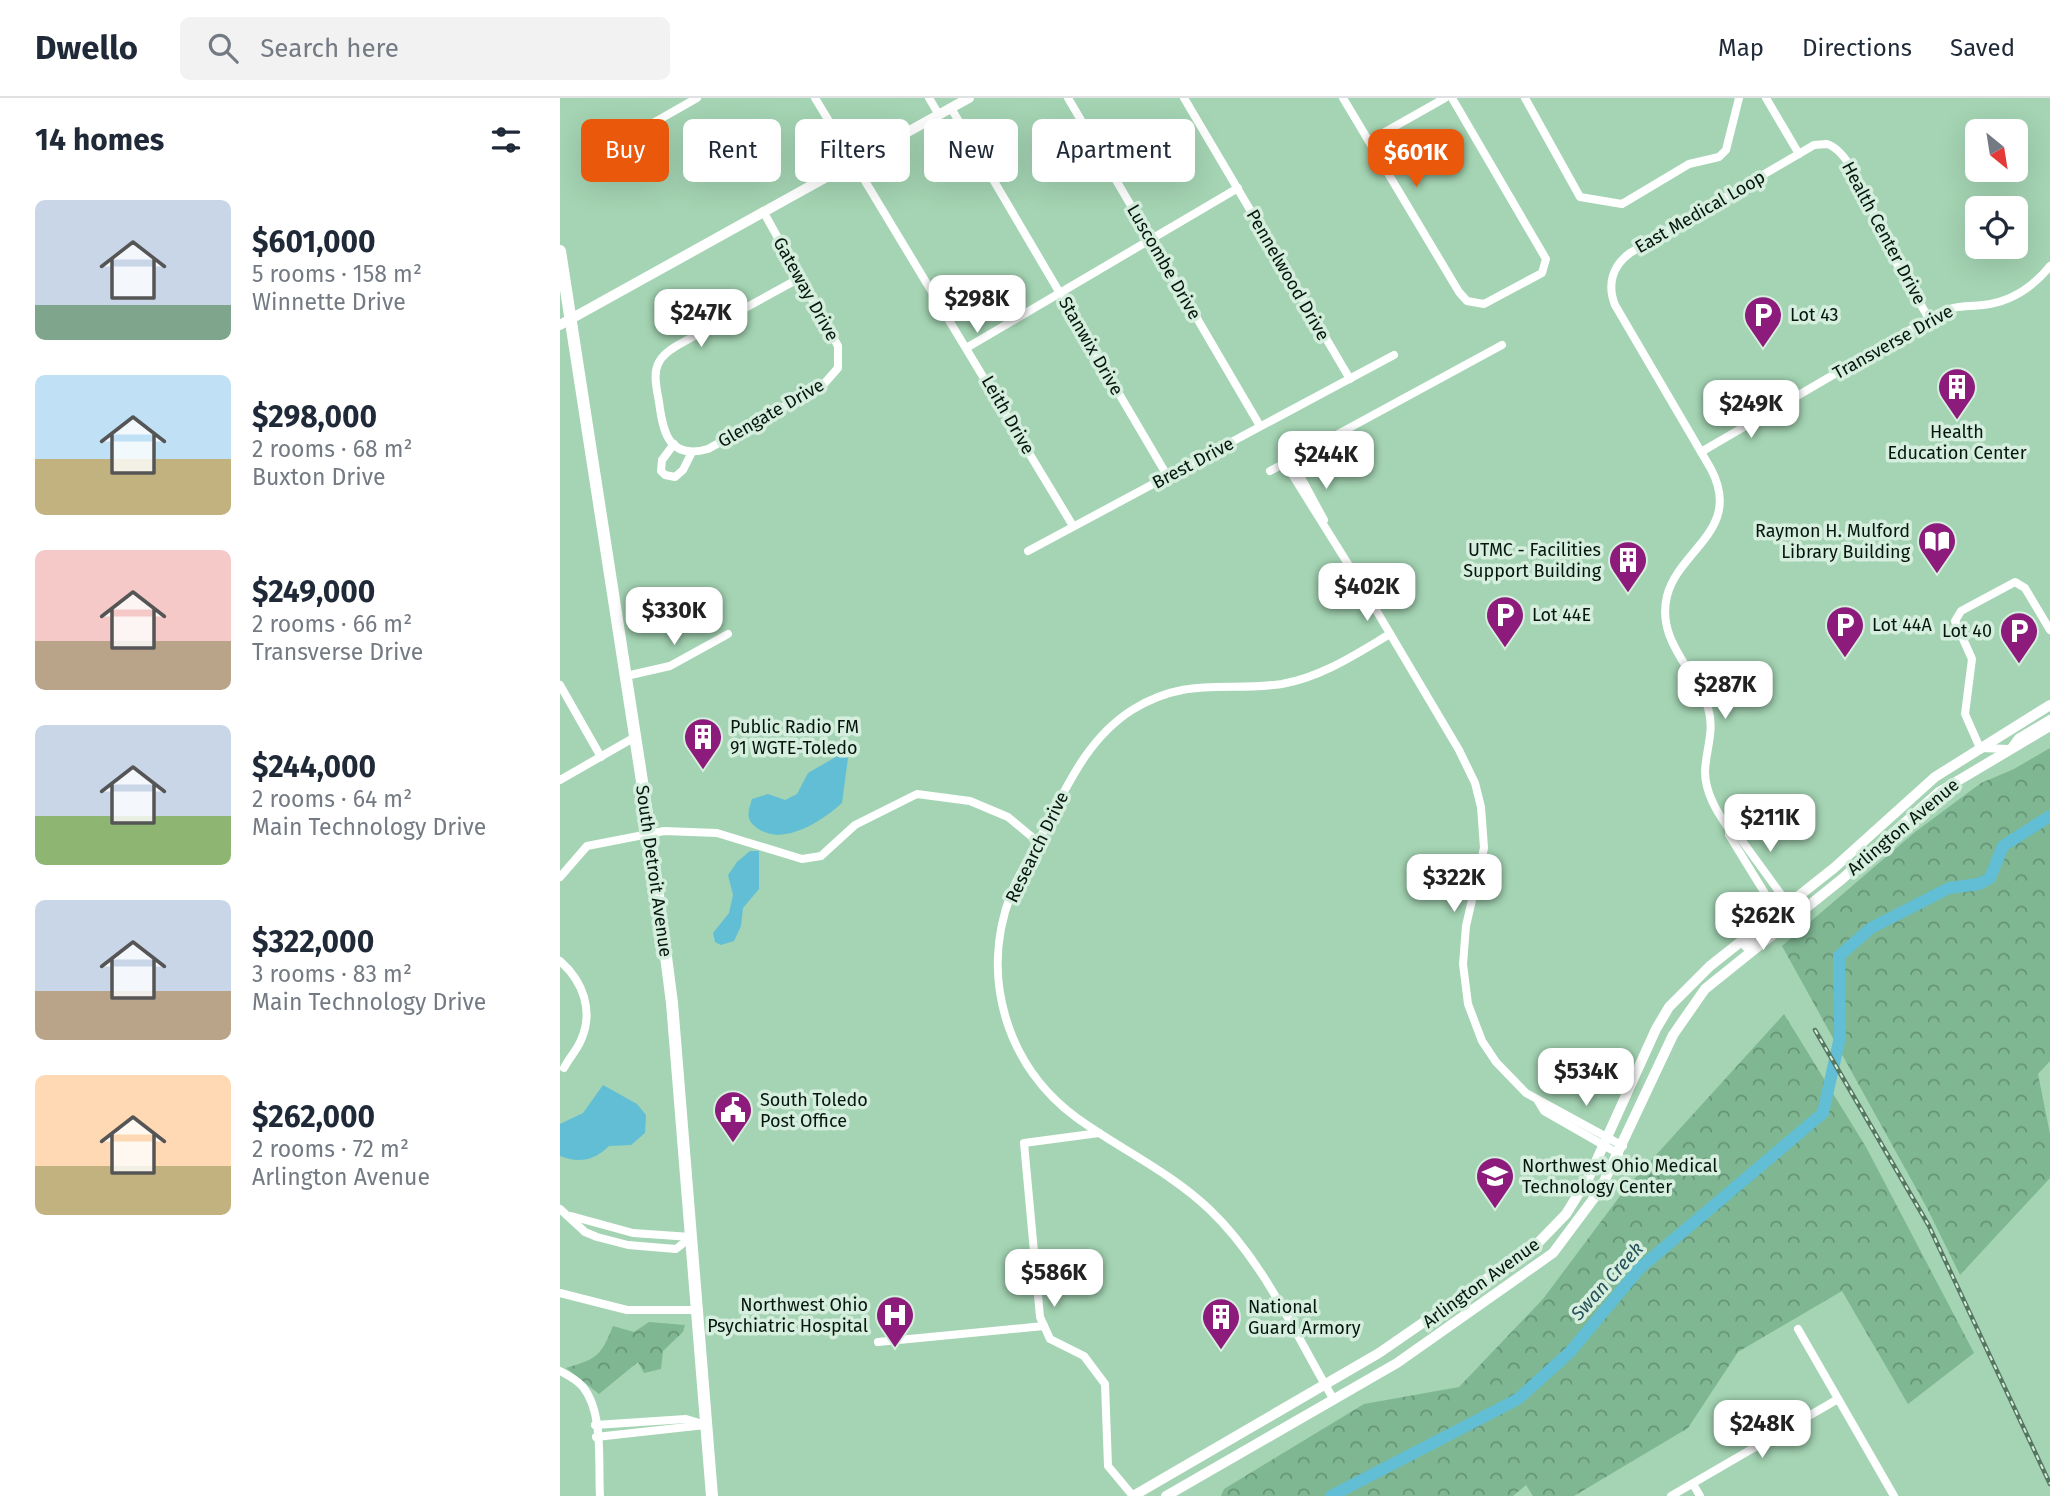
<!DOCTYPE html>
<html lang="en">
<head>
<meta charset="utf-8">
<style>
	body { margin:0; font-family:"Fira Sans",sans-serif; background:#f2f2f3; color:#1f2937; height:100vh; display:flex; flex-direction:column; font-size:26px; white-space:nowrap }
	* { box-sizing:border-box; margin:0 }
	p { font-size:23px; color:#747a83 }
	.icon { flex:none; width:38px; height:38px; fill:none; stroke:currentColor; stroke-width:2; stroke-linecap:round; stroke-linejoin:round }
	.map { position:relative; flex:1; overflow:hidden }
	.panel { display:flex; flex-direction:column; background:#fff; width:560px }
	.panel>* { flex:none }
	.banner { position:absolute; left:21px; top:21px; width:665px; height:63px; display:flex; gap:14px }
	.needle { width:46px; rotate:150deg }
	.tools { position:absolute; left:1405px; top:21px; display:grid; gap:14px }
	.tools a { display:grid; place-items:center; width:63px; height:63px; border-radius:10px; background:#fff; box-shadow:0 7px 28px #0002; font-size:35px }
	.price { position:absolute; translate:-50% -60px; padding:0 16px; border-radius:14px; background:#fff; color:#222; font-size:23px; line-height:46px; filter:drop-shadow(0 2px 4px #0008) }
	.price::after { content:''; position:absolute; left:50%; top:42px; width:21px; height:16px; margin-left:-10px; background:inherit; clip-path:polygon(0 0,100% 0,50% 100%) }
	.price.active { background:#ea580c; color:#fff }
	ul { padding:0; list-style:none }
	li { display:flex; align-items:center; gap:21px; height:175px; padding:0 35px }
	li span { display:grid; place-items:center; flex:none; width:196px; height:140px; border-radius:10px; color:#555 }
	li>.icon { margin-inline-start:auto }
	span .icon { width:84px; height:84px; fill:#fffc; stroke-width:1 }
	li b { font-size:30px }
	h2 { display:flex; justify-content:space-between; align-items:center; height:84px; padding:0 35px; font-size:30px }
	.tag { padding:0 24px; border-radius:10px; background:#fff; box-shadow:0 7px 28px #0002; font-size:24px; line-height:63px }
	.tag.active { background:#ea580c; color:#fff }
	header { display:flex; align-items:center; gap:42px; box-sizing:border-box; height:98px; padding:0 35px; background:#fff; border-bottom:2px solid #e0e1e3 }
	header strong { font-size:33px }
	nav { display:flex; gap:38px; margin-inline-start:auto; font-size:24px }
	.search { width:490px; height:63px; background:#f2f2f3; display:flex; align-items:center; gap:18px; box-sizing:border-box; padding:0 24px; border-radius:10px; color:#747a83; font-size:26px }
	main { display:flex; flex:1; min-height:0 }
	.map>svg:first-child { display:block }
</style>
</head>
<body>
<header>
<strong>Dwello</strong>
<div class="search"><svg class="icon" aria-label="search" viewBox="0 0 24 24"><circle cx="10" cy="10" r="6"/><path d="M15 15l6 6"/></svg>Search here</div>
<nav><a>Map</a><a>Directions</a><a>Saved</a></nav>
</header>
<main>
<section class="panel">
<h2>14 homes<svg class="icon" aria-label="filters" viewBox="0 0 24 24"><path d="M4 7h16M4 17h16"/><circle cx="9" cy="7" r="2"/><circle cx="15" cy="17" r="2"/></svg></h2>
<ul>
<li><span style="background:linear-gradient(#c9d6e8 75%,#7fa58c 0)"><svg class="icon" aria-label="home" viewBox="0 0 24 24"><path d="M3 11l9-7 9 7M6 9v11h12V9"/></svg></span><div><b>$601,000</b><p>5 rooms · 158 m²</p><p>Winnette Drive</p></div></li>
<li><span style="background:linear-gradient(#bfe0f5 60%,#c2b280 0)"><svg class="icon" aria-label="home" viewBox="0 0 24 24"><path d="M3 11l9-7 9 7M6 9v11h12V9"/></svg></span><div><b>$298,000</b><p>2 rooms · 68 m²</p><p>Buxton Drive</p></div></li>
<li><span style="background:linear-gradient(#f6c9c9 65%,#b9a48a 0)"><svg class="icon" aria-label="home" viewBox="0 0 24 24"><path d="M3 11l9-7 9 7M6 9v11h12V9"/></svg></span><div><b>$249,000</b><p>2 rooms · 66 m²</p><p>Transverse Drive</p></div></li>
<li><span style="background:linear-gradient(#c9d6e8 65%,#8fb573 0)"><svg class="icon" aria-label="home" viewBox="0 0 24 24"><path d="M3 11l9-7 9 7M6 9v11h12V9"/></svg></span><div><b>$244,000</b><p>2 rooms · 64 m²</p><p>Main Technology Drive</p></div></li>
<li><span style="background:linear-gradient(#c9d6e8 65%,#b9a48a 0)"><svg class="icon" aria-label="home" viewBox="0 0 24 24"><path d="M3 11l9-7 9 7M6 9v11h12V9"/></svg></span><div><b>$322,000</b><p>3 rooms · 83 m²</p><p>Main Technology Drive</p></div></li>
<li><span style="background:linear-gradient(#ffd9b3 65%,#c2b280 0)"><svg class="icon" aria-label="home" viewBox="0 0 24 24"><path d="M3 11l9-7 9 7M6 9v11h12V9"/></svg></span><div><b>$262,000</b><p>2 rooms · 72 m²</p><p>Arlington Avenue</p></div></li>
</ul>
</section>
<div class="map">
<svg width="1490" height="1398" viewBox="0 0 1490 1398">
	<defs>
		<pattern id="forest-crowns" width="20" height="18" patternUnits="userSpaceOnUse" patternTransform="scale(1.75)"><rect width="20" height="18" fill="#7fb793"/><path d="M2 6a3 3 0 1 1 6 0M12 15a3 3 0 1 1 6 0" fill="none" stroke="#669476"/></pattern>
	</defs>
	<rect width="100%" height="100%" fill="#a4d4b3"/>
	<!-- forest -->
	<g fill="url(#forest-crowns)">
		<path d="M 1490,650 L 1490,963 L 1478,976 L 1490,1036 L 1490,1080 L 1400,1177 L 1367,1110 L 1222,848 L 1355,734 L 1421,685 L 1454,671 Z"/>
		<path d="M 1224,916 L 1306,1049 L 1414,1255 L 1348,1306 L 1282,1193 L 1178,1254 L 1128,1330 L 1014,1398 L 973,1398 L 966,1387 L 953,1398 L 661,1398 L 664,1391 L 804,1306 L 899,1289 L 983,1201 L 1066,1090 Z"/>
		<path d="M 89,1224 L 125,1227 L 123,1234 L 103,1253 L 101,1271 L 84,1275 L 78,1264 L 39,1296 L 6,1270 C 37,1261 41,1258 53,1228 L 74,1234 Z"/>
	</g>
	<!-- water -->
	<g fill="#61bed4">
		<path d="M 281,656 L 288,660 L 282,705 C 262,723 223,749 197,730 C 185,721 188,714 192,701 L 208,696 L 225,702 L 237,696 L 248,675 Z"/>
		<path d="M 190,753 L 199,753 L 199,791 L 183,810 L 181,828 L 174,843 L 161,847 L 155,844 L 153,835 L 169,815 L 173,797 L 168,777 L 177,764 Z"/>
		<path d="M 43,987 L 77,1006 L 86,1017 L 85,1035 L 71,1047 L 49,1048 C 35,1062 19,1066 0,1058 L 0,1026 L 23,1015 Z"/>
	</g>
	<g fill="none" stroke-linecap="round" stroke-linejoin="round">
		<!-- river -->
		<path stroke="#61bed4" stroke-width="12" d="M 771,1398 L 958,1301 L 1010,1254 L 1080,1170 L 1263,1015 L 1280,939 L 1279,858 L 1311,830 L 1389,790 L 1419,786 L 1430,780 L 1443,748 L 1490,718"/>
		<!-- minor -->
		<g stroke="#fff" stroke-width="8">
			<path d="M 255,0 L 513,428"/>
			<path d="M 369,0 L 379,17"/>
			<path d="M 508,0 L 700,328"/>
			<path d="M 624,0 L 790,281"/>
			<path d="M 783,0 L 899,194 L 907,203 L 924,206 L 982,175 L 986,161 L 892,0"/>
			<path d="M 965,0 L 1020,99 L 1062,106 L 1129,66 L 1159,59 L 1166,52 L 1179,0"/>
			<path d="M 1206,0 L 1239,56"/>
			<path d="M 391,10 L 608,379"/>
			<path d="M 809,43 L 885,0"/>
			<path d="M 44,53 L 137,0"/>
			<path d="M 203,113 L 278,248 L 278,270 L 263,287 L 148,351 C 109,362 103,335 99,304 C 97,292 93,277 98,266 C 102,257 110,252 118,247 L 238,181"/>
			<path d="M 408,249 L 678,90"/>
			<path d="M 114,346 L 102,362 L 101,373 L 105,377 L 115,379 L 123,372 L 132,354"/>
			<path d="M 1141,354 L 1379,215 C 1394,207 1407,209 1423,207 C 1451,204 1473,189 1490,168"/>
			<path d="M 731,361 L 764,422"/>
			<path d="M 725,365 L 803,490 L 899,652 L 915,685 L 921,709 L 924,750 L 906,828 L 903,866 L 908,906 L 922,943 L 936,964 L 966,995 L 1063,1048"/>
			<path d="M 710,373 L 942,247"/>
			<path d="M 468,453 L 834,257"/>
			<path d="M 1490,532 L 1465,490 L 1455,484 L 1401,513 L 1395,523 L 1412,561 L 1405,616 L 1420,650 L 1450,651 L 1458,640 L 1490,621"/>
			<path d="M 66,578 L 110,568 L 168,536"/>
			<path d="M 0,587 L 41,659"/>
			<path d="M 0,682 L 75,639"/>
			<path d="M 1169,731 L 1169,737 L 1217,815"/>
			<path d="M 0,779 L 27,748 L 104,733 L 157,735 L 242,761 L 261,758 L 295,727 L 357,696 L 410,703 L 448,719 L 478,744"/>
			<path d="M 1228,806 L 1175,733 L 1169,731 C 1157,714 1145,695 1145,673 C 1146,651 1155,632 1148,610 C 1135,571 1096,543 1107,498 C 1119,451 1183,432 1151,371 L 1055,207 C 1047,187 1052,168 1070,155 L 1254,47 L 1267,46 C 1294,54 1317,126 1329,150 C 1340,175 1356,197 1369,221"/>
			<path d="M 0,863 C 23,883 34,913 21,942 C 17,952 9,960 4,970"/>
			<path d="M 978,1003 L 984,1013 L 1059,1056"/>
			<path d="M 539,1035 L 464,1045 L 480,1219 L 490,1241 L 524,1258 L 545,1286 L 548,1368 L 573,1398"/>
			<path d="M 0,1111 L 25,1134 L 37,1139 L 68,1147 L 116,1151 L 131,1139"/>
			<path d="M 11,1118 L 73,1135 L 131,1139"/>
			<path d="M 0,1195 L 67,1212 L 137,1212"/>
			<path d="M 1238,1231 L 1334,1398"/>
			<path d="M 318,1244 L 484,1228"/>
			<path d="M 0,1273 C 8,1277 17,1282 23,1289 C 44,1315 38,1366 40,1398"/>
			<path d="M 774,1302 C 736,1238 704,1163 649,1111 C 610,1074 560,1051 517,1020 C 447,969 419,879 451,796 C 458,777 470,759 480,740 C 505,693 525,642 572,612 C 627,578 665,594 722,586 C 762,579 796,556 830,536"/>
			<path d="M 35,1327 L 126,1321 L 146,1327"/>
			<path d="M 36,1339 L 145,1327"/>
			<path d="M 1133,1386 L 1140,1398"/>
			<path d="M 1111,1398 L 1278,1301"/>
		</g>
		<!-- tertiary -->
		<g stroke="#fff" stroke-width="10">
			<path d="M 1186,848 L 1223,820 L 1228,806"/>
			<path d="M 573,1398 L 819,1255 L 977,1146 L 1006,1116 L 1029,1079 L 1096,931 L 1109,909 L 1150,868 L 1274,770 L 1375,679 L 1490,607"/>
			<path d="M 606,1398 L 837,1265 L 993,1155 L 1040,1092 L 1113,937 L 1145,891 L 1282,781 L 1379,694 L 1490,628"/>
		</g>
		<!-- secondary -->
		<path stroke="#fff" stroke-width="10" d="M 0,227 L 409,0"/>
		<!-- primary -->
		<path stroke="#fff" stroke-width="12" d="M 0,153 L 90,735 L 112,905 L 152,1398"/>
		<defs>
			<path id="rail" d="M 1255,932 L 1369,1128 L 1490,1386"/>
		</defs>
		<!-- rail casing -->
		<use href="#rail" stroke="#557660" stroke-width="4.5"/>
		<!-- rail -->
		<use href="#rail" stroke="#d6eedd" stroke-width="2" stroke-dasharray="5" stroke-linecap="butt"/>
	</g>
	<!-- icons -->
	<defs>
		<symbol id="parking-pin" viewBox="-11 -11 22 30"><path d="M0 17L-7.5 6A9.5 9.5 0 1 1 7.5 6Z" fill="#8d1b7c" stroke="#d6eedd"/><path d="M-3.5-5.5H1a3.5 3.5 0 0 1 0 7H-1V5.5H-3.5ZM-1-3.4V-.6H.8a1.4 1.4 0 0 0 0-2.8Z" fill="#fff"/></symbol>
		<symbol id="building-pin" viewBox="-11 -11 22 30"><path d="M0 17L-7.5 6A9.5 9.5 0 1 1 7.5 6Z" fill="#8d1b7c" stroke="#d6eedd"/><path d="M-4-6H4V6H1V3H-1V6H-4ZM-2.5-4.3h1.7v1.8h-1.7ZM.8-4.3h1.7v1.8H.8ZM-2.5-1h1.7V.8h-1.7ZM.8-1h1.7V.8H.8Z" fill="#fff"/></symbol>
		<symbol id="library-pin" viewBox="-11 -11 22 30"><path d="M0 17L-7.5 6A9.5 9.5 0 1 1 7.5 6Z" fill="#8d1b7c" stroke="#d6eedd"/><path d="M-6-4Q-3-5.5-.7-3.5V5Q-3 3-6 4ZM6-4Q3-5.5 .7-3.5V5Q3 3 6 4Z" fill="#fff"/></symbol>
		<symbol id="civic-pin" viewBox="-11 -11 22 30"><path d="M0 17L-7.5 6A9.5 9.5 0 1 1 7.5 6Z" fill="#8d1b7c" stroke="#d6eedd"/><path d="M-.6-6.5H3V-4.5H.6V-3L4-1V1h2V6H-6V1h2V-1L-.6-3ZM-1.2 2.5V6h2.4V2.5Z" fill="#fff"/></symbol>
		<symbol id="university-pin" viewBox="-11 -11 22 30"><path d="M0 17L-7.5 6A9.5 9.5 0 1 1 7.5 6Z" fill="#8d1b7c" stroke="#d6eedd"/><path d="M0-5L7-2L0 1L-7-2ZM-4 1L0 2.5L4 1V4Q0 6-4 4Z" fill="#fff"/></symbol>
		<symbol id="hospital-pin" viewBox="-11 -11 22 30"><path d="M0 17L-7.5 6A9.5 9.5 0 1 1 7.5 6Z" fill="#8d1b7c" stroke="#d6eedd"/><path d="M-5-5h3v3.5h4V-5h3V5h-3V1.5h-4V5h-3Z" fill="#fff"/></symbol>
	</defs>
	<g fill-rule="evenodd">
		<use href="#parking-pin" x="1181" y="195" width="44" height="60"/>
		<use href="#building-pin" x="1375" y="267" width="44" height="60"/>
		<use href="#library-pin" x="1355" y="421" width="44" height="60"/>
		<use href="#building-pin" x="1046" y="440" width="44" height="60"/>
		<use href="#parking-pin" x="923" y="495" width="44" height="60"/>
		<use href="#parking-pin" x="1263" y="505" width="44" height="60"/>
		<use href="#parking-pin" x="1437" y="511" width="44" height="60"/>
		<use href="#building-pin" x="121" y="617" width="44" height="60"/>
		<use href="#civic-pin" x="151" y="990" width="44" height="60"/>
		<use href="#university-pin" x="913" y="1056" width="44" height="60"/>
		<use href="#hospital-pin" x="313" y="1195" width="44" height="60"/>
		<use href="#building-pin" x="639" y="1197" width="44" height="60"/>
	</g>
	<g text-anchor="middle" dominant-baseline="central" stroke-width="7" stroke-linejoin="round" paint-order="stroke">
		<!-- street labels -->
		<g font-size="18" fill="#05170c" stroke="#d6eedd">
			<text transform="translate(1140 114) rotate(-30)">East Medical Loop</text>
			<text transform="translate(1324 135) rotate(62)">Health Center Drive</text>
			<text transform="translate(604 164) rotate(60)">Luscombe Drive</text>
			<text transform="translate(728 177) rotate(60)">Pennelwood Drive</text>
			<text transform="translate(246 191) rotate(61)">Gateway Drive</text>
			<text transform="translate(1333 244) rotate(-29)">Transverse Drive</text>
			<text transform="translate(531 248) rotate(60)">Stanwix Drive</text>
			<text transform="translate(211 315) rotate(-30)">Glengate Drive</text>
			<text transform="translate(448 317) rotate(60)">Leith Drive</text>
			<text transform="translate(633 365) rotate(-28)">Brest Drive</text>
			<text transform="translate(1343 729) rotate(-40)">Arlington Avenue</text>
			<text transform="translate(477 749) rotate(-64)">Research Drive</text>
			<text transform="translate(94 773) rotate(82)">South Detroit Avenue</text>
			<text transform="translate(921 1185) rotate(-36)">Arlington Avenue</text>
		</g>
		<!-- poi labels -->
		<g font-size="18" fill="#05170c" stroke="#d6eedd" text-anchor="start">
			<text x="1230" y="217">Lot 43</text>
			<text x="1397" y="334" text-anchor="middle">Health<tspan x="1397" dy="21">Education Center</tspan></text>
			<text x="1350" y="433" text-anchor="end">Raymon H. Mulford<tspan x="1350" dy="21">Library Building</tspan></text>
			<text x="1041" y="452" text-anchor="end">UTMC - Facilities<tspan x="1041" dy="21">Support Building</tspan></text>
			<text x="972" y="517">Lot 44E</text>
			<text x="1312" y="527">Lot 44A</text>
			<text x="1432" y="533" text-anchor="end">Lot 40</text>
			<text x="170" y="629">Public Radio FM<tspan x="170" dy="21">91 WGTE-Toledo</tspan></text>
			<text x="200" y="1002">South Toledo<tspan x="200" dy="21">Post Office</tspan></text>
			<text x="962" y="1068">Northwest Ohio Medical<tspan x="962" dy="21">Technology Center</tspan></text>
			<text x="308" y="1207" text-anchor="end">Northwest Ohio<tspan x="308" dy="21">Psychiatric Hospital</tspan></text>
			<text x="688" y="1209">National<tspan x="688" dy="21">Guard Armory</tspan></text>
		</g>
		<!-- water labels -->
		<g font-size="19" font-style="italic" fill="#27515b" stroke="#d6eedd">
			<text transform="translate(1047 1183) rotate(-48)">Swan Creek</text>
		</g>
	</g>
</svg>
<div class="tools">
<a><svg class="needle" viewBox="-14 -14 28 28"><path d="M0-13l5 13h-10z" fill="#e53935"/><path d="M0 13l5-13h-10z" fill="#747a83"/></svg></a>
<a><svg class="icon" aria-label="locate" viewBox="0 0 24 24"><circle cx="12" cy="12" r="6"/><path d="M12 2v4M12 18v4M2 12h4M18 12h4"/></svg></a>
</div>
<b class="price active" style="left:856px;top:91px">$601K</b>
<b class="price" style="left:417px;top:237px">$298K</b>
<b class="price" style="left:141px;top:251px">$247K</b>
<b class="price" style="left:1191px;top:342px">$249K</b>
<b class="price" style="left:766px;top:393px">$244K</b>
<b class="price" style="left:807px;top:525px">$402K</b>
<b class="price" style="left:114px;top:549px">$330K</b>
<b class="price" style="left:1165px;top:623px">$287K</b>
<b class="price" style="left:1210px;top:756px">$211K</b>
<b class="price" style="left:894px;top:816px">$322K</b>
<b class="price" style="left:1203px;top:854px">$262K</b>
<b class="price" style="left:1026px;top:1010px">$534K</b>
<b class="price" style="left:494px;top:1211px">$586K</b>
<b class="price" style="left:1202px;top:1362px">$248K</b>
<div class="banner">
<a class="tag active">Buy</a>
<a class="tag">Rent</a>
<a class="tag">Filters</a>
<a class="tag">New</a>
<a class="tag">Apartment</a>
</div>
</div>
</main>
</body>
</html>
